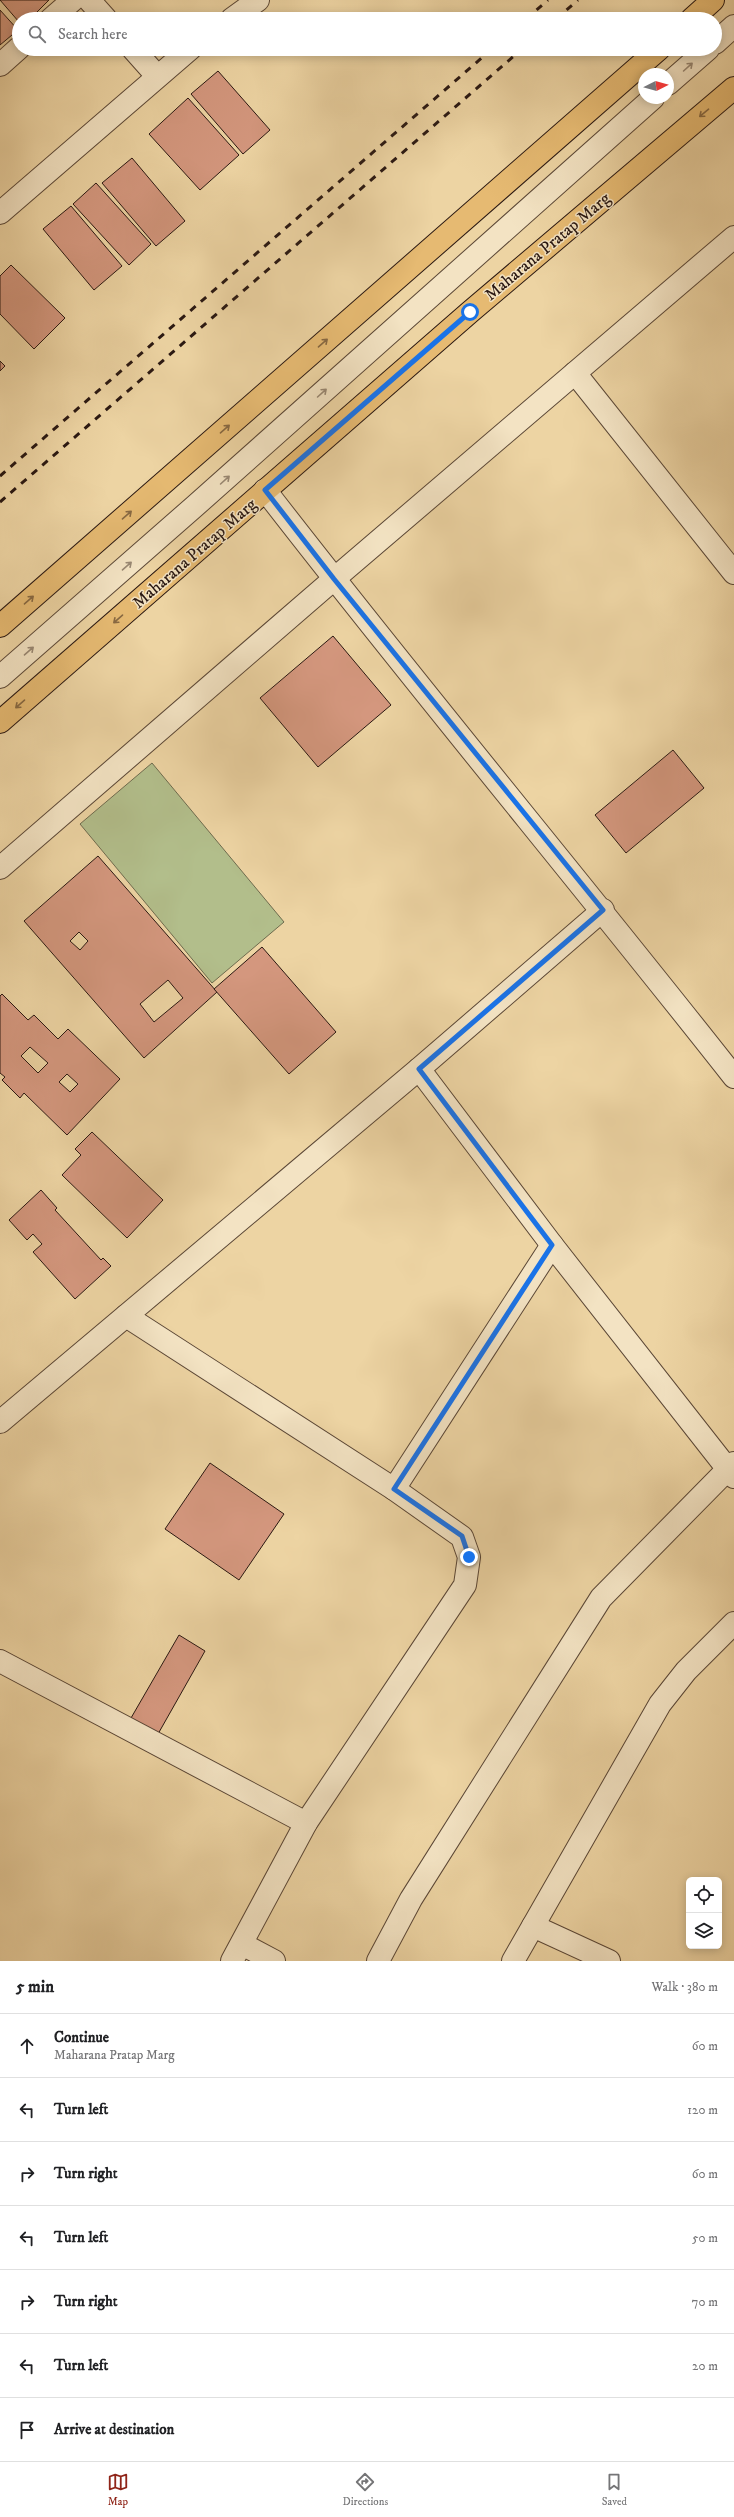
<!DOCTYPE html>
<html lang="en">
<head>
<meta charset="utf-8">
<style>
  :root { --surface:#fff; --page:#f2f2f2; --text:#202124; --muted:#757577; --line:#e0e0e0; --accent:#8f2418 }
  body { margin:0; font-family:"IM FELL DW Pica",serif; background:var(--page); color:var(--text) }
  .controls { position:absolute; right:12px; bottom:12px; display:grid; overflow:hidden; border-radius:6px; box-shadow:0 2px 10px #0003 }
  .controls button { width:36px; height:36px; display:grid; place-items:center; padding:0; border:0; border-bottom:1px solid var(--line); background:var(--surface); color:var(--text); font:20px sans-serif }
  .compass { position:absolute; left:638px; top:68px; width:36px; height:36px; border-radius:50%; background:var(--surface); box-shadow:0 2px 10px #0003; rotate:84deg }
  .stop { position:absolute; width:12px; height:12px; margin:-9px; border:3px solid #1a73e8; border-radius:50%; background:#fff }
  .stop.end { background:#1a73e8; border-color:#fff; box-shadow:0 1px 4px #0008 }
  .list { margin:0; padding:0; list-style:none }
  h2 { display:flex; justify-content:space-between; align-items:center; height:52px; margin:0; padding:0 16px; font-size:17px }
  h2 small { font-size:13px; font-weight:400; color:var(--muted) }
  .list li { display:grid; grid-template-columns:26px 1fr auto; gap:12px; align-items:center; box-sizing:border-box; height:64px; padding:0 16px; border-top:1px solid var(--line) }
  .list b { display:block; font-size:15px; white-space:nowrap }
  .list p { margin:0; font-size:13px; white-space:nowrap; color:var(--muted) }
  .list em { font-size:13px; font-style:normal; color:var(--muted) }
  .icon { flex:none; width:22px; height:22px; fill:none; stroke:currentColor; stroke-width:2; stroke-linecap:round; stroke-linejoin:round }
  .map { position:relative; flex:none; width:734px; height:1961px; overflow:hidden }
  .search { position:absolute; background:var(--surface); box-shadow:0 2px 10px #0003; left:12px; right:12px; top:12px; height:44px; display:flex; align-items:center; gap:10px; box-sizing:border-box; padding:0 14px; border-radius:22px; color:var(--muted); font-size:15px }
  .sheet { height:500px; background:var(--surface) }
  nav { display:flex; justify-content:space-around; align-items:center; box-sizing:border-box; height:56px; border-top:1px solid var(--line); background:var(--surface); font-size:11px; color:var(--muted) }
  nav a { display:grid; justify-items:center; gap:2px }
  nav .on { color:var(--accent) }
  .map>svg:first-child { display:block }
  .green { fill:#b2be8b; stroke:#6e6b4e }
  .building { fill:#d4977e; stroke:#2a1812; fill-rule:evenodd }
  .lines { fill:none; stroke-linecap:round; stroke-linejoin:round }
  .minor-casing { stroke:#5b4736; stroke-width:24 }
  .major-casing { stroke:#2a1812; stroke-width:24 }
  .minor { stroke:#f3e3c3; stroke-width:22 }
  .major { stroke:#e6ba72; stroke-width:22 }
  .rail { stroke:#2a1812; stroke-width:3; stroke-dasharray:7 7; stroke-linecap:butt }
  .oneway { stroke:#998873 }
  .oneway2 { stroke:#886942 }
  .route { stroke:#1a73e8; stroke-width:5 }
  .labels { text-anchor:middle; stroke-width:3; stroke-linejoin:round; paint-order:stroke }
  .street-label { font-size:17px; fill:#2a1812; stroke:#f3e3c3 }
</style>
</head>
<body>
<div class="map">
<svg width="734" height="1961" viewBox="0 0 734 1961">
  <rect width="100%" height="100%" fill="#edd4a3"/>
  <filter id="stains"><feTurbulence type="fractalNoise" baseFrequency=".005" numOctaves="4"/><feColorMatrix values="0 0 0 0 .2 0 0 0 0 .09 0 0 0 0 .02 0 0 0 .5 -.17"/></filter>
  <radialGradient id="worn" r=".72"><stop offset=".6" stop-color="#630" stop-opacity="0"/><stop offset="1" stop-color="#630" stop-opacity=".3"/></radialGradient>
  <polygon class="green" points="152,763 284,922 212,983 80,824"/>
  <g class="building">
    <polygon points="0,0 49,0 30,19 19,19 19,22"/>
    <polygon points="0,10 18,30 0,45"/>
    <polygon points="218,71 270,130 243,154 191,94"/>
    <polygon points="188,98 239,155 200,190 149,134"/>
    <polygon points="132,158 185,221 156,246 102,183"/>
    <polygon points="96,183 151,244 129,265 73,204"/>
    <polygon points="71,206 122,266 94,290 43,229"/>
    <polygon points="11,265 65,318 34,349 0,314 0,276"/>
    <polygon points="0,361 5,366 0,371"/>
    <polygon points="333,636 391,705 318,767 260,698"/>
    <polygon points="673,750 704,788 626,853 595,815"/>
    <path d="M98 856 217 992 144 1058 24 921ZM79 932 88 941 80 950 70 941ZM168 980 183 998 154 1022 140 1004Z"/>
    <polygon points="262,947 336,1032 289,1074 214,989"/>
    <path d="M2 994 28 1020 34 1015 58 1039 68 1029 120 1079 67 1135 24 1093 20 1098 2 1080 5 1077 0 1073V996ZM30 1047 48 1063 38 1073 21 1056ZM67 1074 78 1084 70 1092 59 1082Z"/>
    <polygon points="92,1132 163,1200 127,1238 62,1175 81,1155 75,1149"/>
    <polygon points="41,1190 57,1208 55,1210 101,1260 103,1258 111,1266 75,1299 33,1252 42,1244 33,1234 27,1240 9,1220"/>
    <polygon points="210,1463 284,1514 239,1580 165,1529"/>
    <polygon points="179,1635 205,1651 158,1734 131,1718"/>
  </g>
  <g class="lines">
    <g class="minor-casing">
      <g id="minor">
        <polyline points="89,0 106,19"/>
        <polyline points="51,19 73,0"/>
        <polyline points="232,19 258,0"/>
        <polyline points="715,43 734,26"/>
        <polyline points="133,49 157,76"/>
        <polyline points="0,65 19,48"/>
        <polyline points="668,84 708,49"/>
        <polyline points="0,213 190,49"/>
        <polyline points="575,373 734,573"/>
        <path d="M265 490C418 688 579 880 734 1077"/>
        <polyline points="0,677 195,506 653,98"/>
        <polyline points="0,868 334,579 734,237"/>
        <polyline points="419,1069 552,1245 734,1477"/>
        <polyline points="126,1316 394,1489 462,1537 469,1557 465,1585 306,1823 232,1961"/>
        <polyline points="0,1422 419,1069 603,910"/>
        <polyline points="394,1489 552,1245"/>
        <polyline points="0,1661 306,1823"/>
        <polyline points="533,1926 609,1961"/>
        <polyline points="242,1944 274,1961"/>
        <polyline points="378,1961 411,1899 601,1598 734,1463"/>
        <polyline points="513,1961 660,1704 686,1671 734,1623"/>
      </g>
    </g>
    <g class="major-casing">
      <g id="major">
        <polyline points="692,19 713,0"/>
        <polyline points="0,626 659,49"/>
        <polyline points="0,722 470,312 734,88"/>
      </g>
    </g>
    <use href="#minor" class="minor"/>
    <use href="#major" class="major"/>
    <g class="rail">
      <polyline points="526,19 548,0"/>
      <polyline points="556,19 578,0"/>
      <polyline points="0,476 492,49"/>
      <polyline points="0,502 522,49"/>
    </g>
  </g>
  <defs><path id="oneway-shaft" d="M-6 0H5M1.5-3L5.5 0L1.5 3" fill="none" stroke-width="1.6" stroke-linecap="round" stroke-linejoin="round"/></defs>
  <g class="oneway">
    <use href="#oneway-shaft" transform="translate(688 67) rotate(-42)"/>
    <use href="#oneway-shaft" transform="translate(322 393) rotate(-42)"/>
    <use href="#oneway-shaft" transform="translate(225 480) rotate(-42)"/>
    <use href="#oneway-shaft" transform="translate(127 566) rotate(-41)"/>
    <use href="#oneway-shaft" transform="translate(29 651) rotate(-41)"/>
  </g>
  <g class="oneway2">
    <use href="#oneway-shaft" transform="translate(704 113) rotate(140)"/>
    <use href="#oneway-shaft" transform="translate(323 343) rotate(-41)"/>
    <use href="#oneway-shaft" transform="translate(225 429) rotate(-41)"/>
    <use href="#oneway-shaft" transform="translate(127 515) rotate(-41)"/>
    <use href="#oneway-shaft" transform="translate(29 600) rotate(-41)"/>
    <use href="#oneway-shaft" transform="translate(118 619) rotate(139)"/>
    <use href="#oneway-shaft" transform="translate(20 704) rotate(139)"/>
  </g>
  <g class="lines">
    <polyline class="route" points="469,1557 462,1536 394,1489 552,1245 419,1069 603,910 334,579 265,490 470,312"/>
  </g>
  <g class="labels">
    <g class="street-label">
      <text transform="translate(547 246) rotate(-40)" y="6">Maharana Pratap Marg</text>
      <text transform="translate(194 553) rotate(-41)" y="6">Maharana Pratap Marg</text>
    </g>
  </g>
  <rect width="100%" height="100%" filter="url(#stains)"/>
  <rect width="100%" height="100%" fill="url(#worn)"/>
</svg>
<div class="controls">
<button><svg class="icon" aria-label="locate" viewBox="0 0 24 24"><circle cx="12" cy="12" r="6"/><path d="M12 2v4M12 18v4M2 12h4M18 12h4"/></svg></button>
<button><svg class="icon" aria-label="layers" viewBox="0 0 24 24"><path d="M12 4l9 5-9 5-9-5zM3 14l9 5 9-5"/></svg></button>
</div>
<svg class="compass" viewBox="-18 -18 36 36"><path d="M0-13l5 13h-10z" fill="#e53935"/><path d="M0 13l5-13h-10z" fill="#757577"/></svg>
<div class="stop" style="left:470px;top:312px"></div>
<div class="stop end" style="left:469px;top:1557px"></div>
<div class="search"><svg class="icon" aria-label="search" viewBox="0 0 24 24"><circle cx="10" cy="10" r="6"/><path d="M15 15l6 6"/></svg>Search here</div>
</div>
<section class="sheet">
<h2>5 min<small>Walk · 380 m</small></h2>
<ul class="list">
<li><svg class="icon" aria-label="ahead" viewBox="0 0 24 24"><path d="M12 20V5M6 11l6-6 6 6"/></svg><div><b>Continue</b><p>Maharana Pratap Marg</p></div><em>60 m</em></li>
<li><svg class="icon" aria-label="left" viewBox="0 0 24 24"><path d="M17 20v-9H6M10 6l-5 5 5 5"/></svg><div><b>Turn left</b></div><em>120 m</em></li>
<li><svg class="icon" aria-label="right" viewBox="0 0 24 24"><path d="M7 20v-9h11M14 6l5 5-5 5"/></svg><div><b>Turn right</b></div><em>60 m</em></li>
<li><svg class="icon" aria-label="left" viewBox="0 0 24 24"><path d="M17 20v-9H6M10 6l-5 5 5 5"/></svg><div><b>Turn left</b></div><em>50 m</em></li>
<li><svg class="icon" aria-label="right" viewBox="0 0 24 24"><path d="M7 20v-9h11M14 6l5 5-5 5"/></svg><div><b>Turn right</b></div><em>70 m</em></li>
<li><svg class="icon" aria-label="left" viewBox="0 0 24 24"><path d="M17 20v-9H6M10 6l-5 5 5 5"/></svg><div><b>Turn left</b></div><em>20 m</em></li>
<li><svg class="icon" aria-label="arrive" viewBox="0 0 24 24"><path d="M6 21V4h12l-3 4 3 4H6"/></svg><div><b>Arrive at destination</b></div></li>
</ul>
</section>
<nav>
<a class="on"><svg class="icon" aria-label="map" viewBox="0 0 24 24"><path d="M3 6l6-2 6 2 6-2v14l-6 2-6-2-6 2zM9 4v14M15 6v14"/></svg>Map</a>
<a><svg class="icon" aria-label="directions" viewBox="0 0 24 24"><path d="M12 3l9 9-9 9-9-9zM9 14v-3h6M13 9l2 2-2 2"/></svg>Directions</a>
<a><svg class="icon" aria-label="saved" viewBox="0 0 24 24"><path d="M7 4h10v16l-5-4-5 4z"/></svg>Saved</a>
</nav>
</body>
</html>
